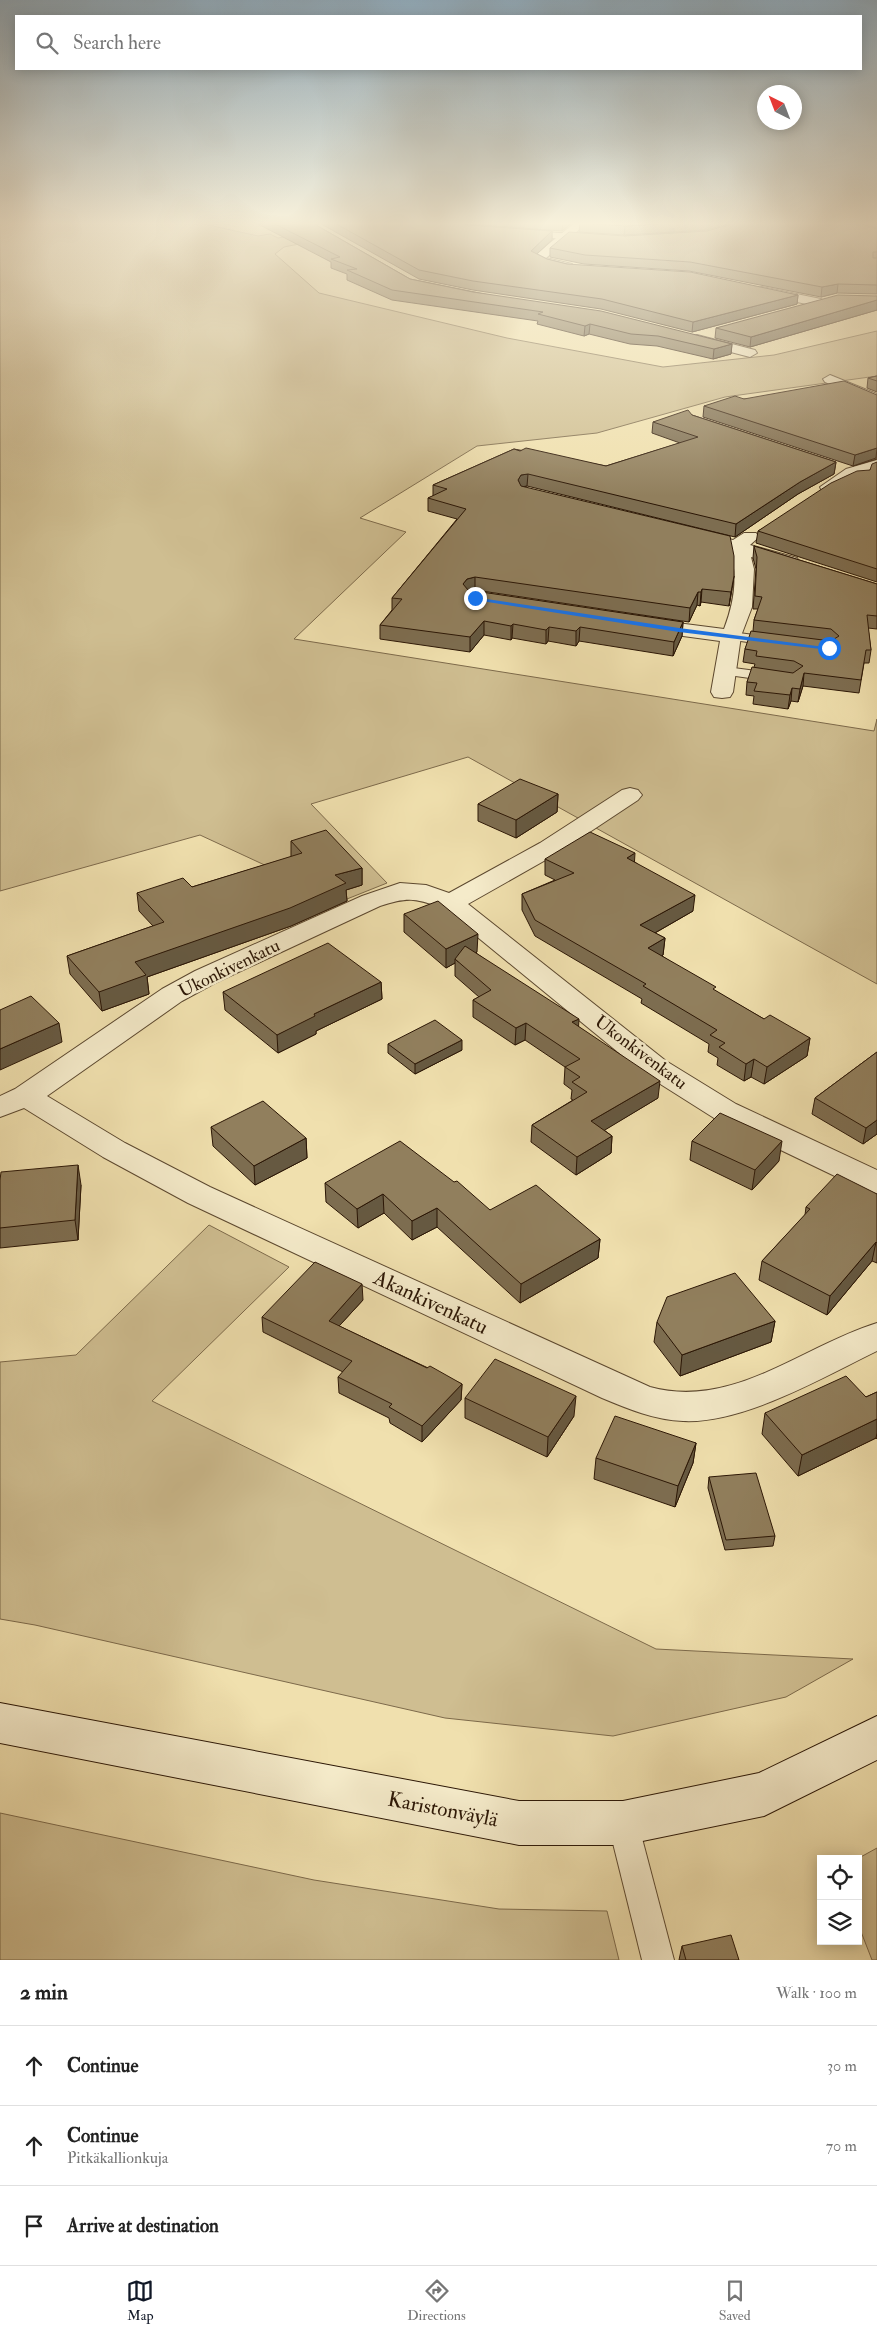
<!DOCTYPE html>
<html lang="en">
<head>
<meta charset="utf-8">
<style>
  :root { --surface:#fff; --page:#f6f6f6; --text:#222; --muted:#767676; --line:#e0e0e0; --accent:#111827 }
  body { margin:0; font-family:"IM FELL Double Pica",serif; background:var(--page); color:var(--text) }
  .controls { position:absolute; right:15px; bottom:15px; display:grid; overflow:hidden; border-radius:0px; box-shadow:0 2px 12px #0003 }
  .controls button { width:45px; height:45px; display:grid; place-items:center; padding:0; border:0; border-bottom:1px solid var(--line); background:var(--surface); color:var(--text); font:25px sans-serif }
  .compass { position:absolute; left:757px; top:85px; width:45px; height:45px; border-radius:50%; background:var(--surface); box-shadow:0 2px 12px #0003; rotate:318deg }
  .stop { position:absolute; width:15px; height:15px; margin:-11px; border:4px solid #1a73e8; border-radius:50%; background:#fff }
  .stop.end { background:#1a73e8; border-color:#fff; box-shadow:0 1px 5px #0008 }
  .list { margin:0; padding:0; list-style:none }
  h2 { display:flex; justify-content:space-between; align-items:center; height:65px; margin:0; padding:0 20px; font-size:21px }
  h2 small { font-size:16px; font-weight:400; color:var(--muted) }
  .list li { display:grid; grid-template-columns:32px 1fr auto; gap:15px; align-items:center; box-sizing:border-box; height:80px; padding:0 20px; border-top:1px solid var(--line) }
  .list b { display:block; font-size:19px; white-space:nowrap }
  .list p { margin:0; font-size:16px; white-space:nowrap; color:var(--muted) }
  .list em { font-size:16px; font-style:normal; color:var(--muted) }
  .icon { flex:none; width:28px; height:28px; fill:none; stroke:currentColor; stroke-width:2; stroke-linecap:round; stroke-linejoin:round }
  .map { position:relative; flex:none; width:877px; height:1960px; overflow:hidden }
  .search { position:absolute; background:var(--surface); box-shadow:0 2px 12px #0003; left:15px; right:15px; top:15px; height:55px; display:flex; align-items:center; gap:12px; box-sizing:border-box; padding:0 18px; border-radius:0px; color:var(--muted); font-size:19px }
  .sheet { height:305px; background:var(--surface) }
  nav { display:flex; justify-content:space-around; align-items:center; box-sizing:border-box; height:70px; border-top:1px solid var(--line); background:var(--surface); font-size:14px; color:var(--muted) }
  nav a { display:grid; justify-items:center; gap:2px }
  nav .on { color:var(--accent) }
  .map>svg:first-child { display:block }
  .green { fill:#cfbe91; stroke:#7d6a4b }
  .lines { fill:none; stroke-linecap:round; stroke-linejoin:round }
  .lane-casing { stroke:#5c482f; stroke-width:2 }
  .street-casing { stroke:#5c482f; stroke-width:2 }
  .secondary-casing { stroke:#2b1605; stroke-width:2 }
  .lane { fill:#f5ebca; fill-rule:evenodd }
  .street { fill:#f5ebca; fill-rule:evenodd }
  .secondary { fill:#f5ebca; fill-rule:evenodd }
  .wall { fill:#7d6d50; stroke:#2b1605 }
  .shaded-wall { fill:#665941; stroke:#2b1605 }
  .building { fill:#917f5d; stroke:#2b1605 }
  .route { fill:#1a73e8 }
  .labels { text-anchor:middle; stroke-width:5; stroke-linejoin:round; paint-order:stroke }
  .street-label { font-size:18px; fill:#2b1605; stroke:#f5ebca }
  .near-street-label { font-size:21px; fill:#2b1605; stroke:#f5ebca }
</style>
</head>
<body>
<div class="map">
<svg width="877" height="1960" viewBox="0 0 877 1960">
  <rect width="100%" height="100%" fill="#f0e0ae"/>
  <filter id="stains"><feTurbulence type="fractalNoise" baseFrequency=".004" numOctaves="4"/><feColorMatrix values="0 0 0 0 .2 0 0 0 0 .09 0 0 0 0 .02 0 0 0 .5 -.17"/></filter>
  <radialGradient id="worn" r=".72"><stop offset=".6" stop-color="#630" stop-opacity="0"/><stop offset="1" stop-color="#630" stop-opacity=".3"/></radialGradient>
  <g class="green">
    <polygon points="0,221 190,221 258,236 270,234 278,238 311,232 324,239 284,247 275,254 319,293 507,338 663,367 774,355 877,331 877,376 725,397 597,433 477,446 360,518 406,532 294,639 874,731 877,719 877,984 468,757 311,804 387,883 342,901 200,835 0,891"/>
    <polygon points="209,1225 289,1267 152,1401 656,1649 853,1659 786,1697 613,1736 445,1718 35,1625 0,1619 0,1362 76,1355"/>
    <polygon points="0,1813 314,1880 499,1909 607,1911 619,1960 0,1960"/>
    <polygon points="877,1848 877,1960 872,1960 858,1924 857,1859"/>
  </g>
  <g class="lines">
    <g class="lane-casing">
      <g id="lane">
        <polygon points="731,632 770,637 776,641 770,645 726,639 725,636"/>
        <polygon points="726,667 772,673 779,677 772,681 721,674 719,671 721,668"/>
        <polygon points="623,1809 633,1813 638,1823 674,1960 642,1960 608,1823 613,1813"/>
      </g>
    </g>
    <g class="street-casing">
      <g id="street">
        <path d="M577 221H589L546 258 572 264 574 267 572 270C561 272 540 267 532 259L534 256Z"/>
        <polygon points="762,287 821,299 827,303 821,307 758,294 756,291 758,288"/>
        <polygon points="697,335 755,350 757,353 750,357 692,342 690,339 692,336"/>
        <polygon points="830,375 877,394 877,404 825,382 823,379"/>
        <polygon points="877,460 877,470 858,477 834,491 822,491 820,487 846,469"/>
        <path d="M694 530 733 540 744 533H756L759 537 750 545 797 558 799 562 797 566 790 568 751 557 754 569 752 607 741 636 733 692 730 697 722 698 714 697 711 692 720 641 646 631 639 629 636 625 639 621 646 619 724 629C734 603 738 578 731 551L688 539 685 535 688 531Z"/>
        <path d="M630 788 638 790 642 795 638 800 558 853 468 904 666 1061 736 1104 877 1170V1194L866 1191 714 1118 646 1075 442 908C415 898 408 897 380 906L215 983 182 1001 47 1096 125 1143 210 1187 650 1387C733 1410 802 1346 877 1323V1351C823 1377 744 1424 683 1421 655 1420 628 1409 602 1398L188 1203 103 1157 24 1108 0 1117V1096L15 1089 162 989 195 971 362 896 400 883 426 885 449 893 540 843 622 790Z"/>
      </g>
    </g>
    <g class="secondary-casing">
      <g id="secondary">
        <polygon points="516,230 602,236 608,239 602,242 512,235 510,233 512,231"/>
        <polygon points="0,1703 519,1801 623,1801 759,1773 877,1716 877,1760 764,1816 623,1845 519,1845 0,1743"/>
      </g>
    </g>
    <use href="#lane" class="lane"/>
    <use href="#street" class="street"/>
    <use href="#secondary" class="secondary"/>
  </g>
  <g class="wall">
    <polygon points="249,221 309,221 410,279 732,344 731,354 713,359 657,346 630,344 589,334 584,336 537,324 538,321 392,300 347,280 347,274 331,268 331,262 260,225"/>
    <polygon points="316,221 455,221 467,225 552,231 552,240 537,254 547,259 567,264 798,295 797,304 692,332 601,309 473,290 419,279"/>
    <polygon points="457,221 574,221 562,231 467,224"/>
    <polygon points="744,221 877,221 877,228 853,222 877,229 877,294 837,293 821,297 689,271 584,264 550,257 550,248 625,236 707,231"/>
    <polygon points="580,223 706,230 624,235 579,232"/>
    <polygon points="877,296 877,310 750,347 715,338 716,328"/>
    <polygon points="877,376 877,392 867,388 868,378"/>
    <polygon points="877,395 877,459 853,466 703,417 704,406 744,399"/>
    <polygon points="692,415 836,462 834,474 798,494 735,537 527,486 523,487 732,589 729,606 701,602 700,606 697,605 689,622 475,590 473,591 683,622 682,636 673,656 579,641 576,646 548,641 546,644 512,638 511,640 484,635 470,652 380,639 380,625 392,610 392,598 457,519 428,511 428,498 433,496 433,485 514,449 606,466 680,443 652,433 653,422"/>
    <polygon points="877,462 877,582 756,543 758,531 870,470"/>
    <polygon points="754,546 877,584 877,629 868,628 871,650 869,663 864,663 859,693 803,686 798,702 791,701 788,709 753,704 754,696 746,695 747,682 754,667 755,664 743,662 745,649 753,631 754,620 758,609 753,609 756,569 753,558"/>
    <polygon points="558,794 557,812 516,838 478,821 478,804"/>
    <polygon points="291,841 362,868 362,885 346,890 347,901 291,926 147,977 149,994 102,1011 70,974 67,956 153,926 139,911 137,893 192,887 291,857"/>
    <polygon points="545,859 635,862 693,911 655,933 665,938 663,955 662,956 715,991 764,1019 810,1038 807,1056 764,1084 751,1077 744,1081 717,1065 718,1058 708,1052 709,1044 641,1003 642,999 535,936 522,910 522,894 555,880 545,875"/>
    <polygon points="404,914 477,952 476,953 579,1027 658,1098 604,1130 612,1136 611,1153 576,1175 531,1142 532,1125 573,1100 571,1099 572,1090 564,1084 565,1067 525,1040 515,1045 473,1017 473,1000 479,997 455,976 455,963 446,968 404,932"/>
    <polygon points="381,982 382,999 316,1031 316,1034 278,1053 225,1010 223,992"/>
    <polygon points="388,1044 462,1050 415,1074 388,1053"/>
    <polygon points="877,1052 877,1134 863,1144 812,1114 815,1098"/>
    <polygon points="211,1127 306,1138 307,1158 255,1185 213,1146"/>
    <polygon points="692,1141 779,1161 752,1190 690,1160"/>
    <polygon points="0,1180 81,1185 78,1240 0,1248"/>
    <polygon points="325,1183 490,1210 600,1239 598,1258 520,1303 437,1227 412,1240 384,1213 358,1228 326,1202"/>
    <polygon points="877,1194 877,1263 872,1261 827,1315 759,1280 762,1261 805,1215 806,1207"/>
    <polygon points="363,1300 339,1326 462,1384 461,1400 422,1442 390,1423 389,1418 339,1393 338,1377 343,1372 263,1332 262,1317"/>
    <polygon points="775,1321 771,1342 680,1376 654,1342 657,1322"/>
    <polygon points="877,1392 877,1439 876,1438 798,1476 762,1434 765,1413 866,1397"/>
    <polygon points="465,1398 574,1416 547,1457 465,1418"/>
    <polygon points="696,1443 693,1463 675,1507 594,1479 596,1458"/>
    <polygon points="709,1477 775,1536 773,1546 725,1550 708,1488"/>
    <polygon points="682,1946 739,1960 679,1960"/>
  </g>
  <g class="shaded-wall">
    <polygon points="564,221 574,221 562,231 563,222"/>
    <polygon points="706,221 740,221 706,230 624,235 625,226"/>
    <polygon points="552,231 552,240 530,260 531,251"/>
    <polygon points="838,284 837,293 821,297 822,287"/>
    <polygon points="798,295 797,304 692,332 693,322"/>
    <polygon points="877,300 877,310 750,347 751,337"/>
    <polygon points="590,324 589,334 584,336 585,326"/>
    <polygon points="732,344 731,354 713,359 714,349"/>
    <polygon points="877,448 876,458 853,466 855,455"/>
    <polygon points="836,462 834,474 798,494 735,537 736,524 800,482"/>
    <polygon points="528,474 527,486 521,487 518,480 521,475"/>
    <polygon points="734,576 732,589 729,606 731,592"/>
    <polygon points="475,577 475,590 466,593 463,584 467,579"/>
    <polygon points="702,589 701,602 700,606 701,592"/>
    <polygon points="698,592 697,605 689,622 690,608"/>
    <polygon points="484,621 484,635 470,652 470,637"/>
    <polygon points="683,622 682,636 673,656 674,642"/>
    <polygon points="513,624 512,638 511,640 511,626"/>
    <polygon points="549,627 548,641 546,644 546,630"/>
    <polygon points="580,627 579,641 576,646 576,631"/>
    <polygon points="804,673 803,686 798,702 800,689"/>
    <polygon points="792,688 791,701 788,709 790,695"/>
    <polygon points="558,794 557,812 516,838 516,820"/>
    <polygon points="635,853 634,869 627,858"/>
    <polygon points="362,868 362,885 346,890 347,901 291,926 147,977 149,994 102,1011 99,992 135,962 335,875"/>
    <polygon points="695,895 693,911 639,942 640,925"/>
    <polygon points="478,934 477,952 458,962 455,959 455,963 446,968 446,949"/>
    <polygon points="665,938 663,955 647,965 648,948"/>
    <polygon points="381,982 382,999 316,1031 316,1034 278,1053 277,1035 314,1014"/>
    <polygon points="579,1019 578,1036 572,1022"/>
    <polygon points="59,1023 62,1042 0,1070 0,1049"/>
    <polygon points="526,1023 525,1040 515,1045 516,1028"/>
    <polygon points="810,1038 807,1056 764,1084 767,1067"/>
    <polygon points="462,1040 462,1050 415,1074 415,1064"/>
    <polygon points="754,1059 751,1077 744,1081 746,1064"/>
    <polygon points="660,1081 658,1098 590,1139 591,1121"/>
    <polygon points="877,1120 877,1134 863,1144 866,1128"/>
    <polygon points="612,1136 611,1153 576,1175 577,1157"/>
    <polygon points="306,1138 307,1158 255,1185 254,1166"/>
    <polygon points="782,1141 779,1161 752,1190 755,1170"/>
    <polygon points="78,1165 81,1185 78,1240 75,1220"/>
    <polygon points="383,1194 384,1213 358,1228 357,1209"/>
    <polygon points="437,1208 437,1227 412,1240 412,1221"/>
    <polygon points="600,1239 598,1258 520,1303 521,1284"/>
    <polygon points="876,1242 872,1261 827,1315 830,1296"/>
    <polygon points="362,1284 363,1300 330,1336 329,1321"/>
    <polygon points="775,1321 771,1342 680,1376 682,1355"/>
    <polygon points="462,1384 461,1400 422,1442 422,1426"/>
    <polygon points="576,1396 574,1416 547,1457 548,1437"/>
    <polygon points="877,1419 877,1433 876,1438 798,1476 802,1455"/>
    <polygon points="696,1443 693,1463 675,1507 678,1486"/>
  </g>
  <g class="building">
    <polygon points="269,221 309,221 410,279 473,292 601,311 732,344 714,349 658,336 631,334 590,324 585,326 538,314 543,312 392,290 347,270 357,269 331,259 340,257"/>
    <polygon points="331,221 455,221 467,225 552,231 531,251 547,259 567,264 690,272 798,295 693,322 602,299 473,281 419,270"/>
    <polygon points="582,221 706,221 625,226 580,223"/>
    <polygon points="744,221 852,221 877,229 877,252 873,252 873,258 877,258 877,285 838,284 822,287 690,262 585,255 550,248 569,232 625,236 707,231"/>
    <polygon points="838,295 877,296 877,300 751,337 716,328"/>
    <polygon points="877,376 877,381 868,378"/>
    <polygon points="844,381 877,395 877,448 855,455 704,406 735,396 744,399"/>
    <polygon points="688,410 692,415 836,462 800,482 736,524 528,474 521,475 518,480 521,486 730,536 734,556 734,576 731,592 702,589 701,592 698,592 690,608 475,577 467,579 463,584 468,590 683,622 674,642 580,627 576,631 549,627 546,630 513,624 511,626 484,621 470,637 380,625 402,599 392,598 466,509 428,498 447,489 433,485 514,449 520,451 526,448 606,466 698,437 653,422"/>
    <polygon points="877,462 877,569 758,531 831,483 857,471 870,470 872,464"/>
    <polygon points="754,546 877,584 877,616 867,615 871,650 866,650 861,680 804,673 800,689 792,688 790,695 754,691 757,683 747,682 752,667 793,673 803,666 794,661 756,656 757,651 745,649 751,631 831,641 839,636 831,629 754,620 762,597 755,596 757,557"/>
    <polygon points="520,779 558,794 516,820 478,804"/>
    <polygon points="326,830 362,868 335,875 346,883 290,908 135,962 146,975 99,992 67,956 164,922 137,893 183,878 192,887 302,853 291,841"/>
    <polygon points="590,832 635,853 627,858 695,895 640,925 665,938 648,948 716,987 713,989 764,1019 770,1015 810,1038 767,1067 754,1059 746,1064 719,1047 725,1043 710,1035 717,1030 643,986 646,984 535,920 522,894 574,873 545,859"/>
    <polygon points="438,901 478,934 446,949 404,914"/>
    <polygon points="328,943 381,982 314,1014 315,1016 277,1035 223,992"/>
    <polygon points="465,946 579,1019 572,1022 660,1081 591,1121 612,1136 577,1157 532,1125 587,1092 572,1082 580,1077 565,1067 580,1059 526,1023 516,1028 473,1000 491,990 455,959"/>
    <polygon points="31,996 59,1023 0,1049 0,1010"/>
    <polygon points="435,1020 462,1040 415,1064 388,1044"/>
    <polygon points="877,1052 877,1120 866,1128 815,1098"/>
    <polygon points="263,1101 306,1138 254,1166 211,1127"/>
    <polygon points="720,1113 782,1141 755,1170 692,1141"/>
    <polygon points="400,1141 454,1182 457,1181 490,1210 536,1185 600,1239 521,1284 437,1208 412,1221 383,1194 357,1209 325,1183"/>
    <polygon points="78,1165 75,1220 0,1228 0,1180 1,1172"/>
    <polygon points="837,1174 877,1194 877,1243 876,1242 830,1296 762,1261 810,1209 806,1207"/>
    <polygon points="315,1262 362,1284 329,1321 427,1368 430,1366 462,1384 422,1426 389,1407 392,1404 338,1377 352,1361 262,1317"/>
    <polygon points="735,1273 775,1321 682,1355 657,1322 667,1297"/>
    <polygon points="495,1359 576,1396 548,1437 465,1398"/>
    <polygon points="846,1376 866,1397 877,1392 877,1419 802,1455 765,1413"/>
    <polygon points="615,1416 696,1443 678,1486 596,1458"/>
    <polygon points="756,1473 775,1536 726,1540 709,1477"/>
    <polygon points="731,1935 739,1960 686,1960 682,1946"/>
  </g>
  <linearGradient id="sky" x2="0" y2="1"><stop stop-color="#90aaba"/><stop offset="0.45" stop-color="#f8f1db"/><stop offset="1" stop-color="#f8f1db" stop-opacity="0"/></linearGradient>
  <rect width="877" height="496" fill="url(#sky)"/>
  <polygon class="route" points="473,597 679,628 832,648 829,650 679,632 475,600"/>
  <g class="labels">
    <g class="street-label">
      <text transform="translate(229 968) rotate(-26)" y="6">Ukonkivenkatu</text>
      <text transform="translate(641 1052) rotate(37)" y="6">Ukonkivenkatu</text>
    </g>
    <g class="near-street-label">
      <text transform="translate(431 1302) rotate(25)" y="7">Akankivenkatu</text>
      <text transform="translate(443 1809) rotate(11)" y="7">Karistonväylä</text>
    </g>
  </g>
  <rect width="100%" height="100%" filter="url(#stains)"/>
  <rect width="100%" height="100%" fill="url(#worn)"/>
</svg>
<div class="controls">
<button><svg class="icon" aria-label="locate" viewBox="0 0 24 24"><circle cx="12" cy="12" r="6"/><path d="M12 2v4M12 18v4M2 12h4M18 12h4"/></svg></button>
<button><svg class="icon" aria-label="layers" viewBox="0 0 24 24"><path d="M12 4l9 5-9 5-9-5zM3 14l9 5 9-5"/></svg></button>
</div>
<svg class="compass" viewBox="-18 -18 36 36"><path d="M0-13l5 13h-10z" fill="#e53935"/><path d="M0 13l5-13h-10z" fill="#767676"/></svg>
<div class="stop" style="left:829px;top:648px"></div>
<div class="stop end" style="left:475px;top:598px"></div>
<div class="search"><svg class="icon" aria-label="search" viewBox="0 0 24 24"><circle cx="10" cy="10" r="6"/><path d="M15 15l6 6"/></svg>Search here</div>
</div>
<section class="sheet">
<h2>2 min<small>Walk · 100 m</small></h2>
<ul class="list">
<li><svg class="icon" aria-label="ahead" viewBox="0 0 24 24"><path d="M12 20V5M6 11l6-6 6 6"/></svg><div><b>Continue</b></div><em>30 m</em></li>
<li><svg class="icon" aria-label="ahead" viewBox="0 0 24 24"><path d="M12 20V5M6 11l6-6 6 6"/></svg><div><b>Continue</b><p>Pitkäkallionkuja</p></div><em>70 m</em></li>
<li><svg class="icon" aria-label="arrive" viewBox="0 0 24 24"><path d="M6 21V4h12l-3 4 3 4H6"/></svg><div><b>Arrive at destination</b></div></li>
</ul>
</section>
<nav>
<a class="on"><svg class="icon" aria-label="map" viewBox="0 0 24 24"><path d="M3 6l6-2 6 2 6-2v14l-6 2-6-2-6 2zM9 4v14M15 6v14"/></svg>Map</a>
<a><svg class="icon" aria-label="directions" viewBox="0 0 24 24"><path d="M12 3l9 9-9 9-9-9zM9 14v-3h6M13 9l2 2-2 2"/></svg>Directions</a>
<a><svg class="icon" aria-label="saved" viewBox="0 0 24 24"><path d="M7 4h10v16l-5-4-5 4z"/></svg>Saved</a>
</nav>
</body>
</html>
